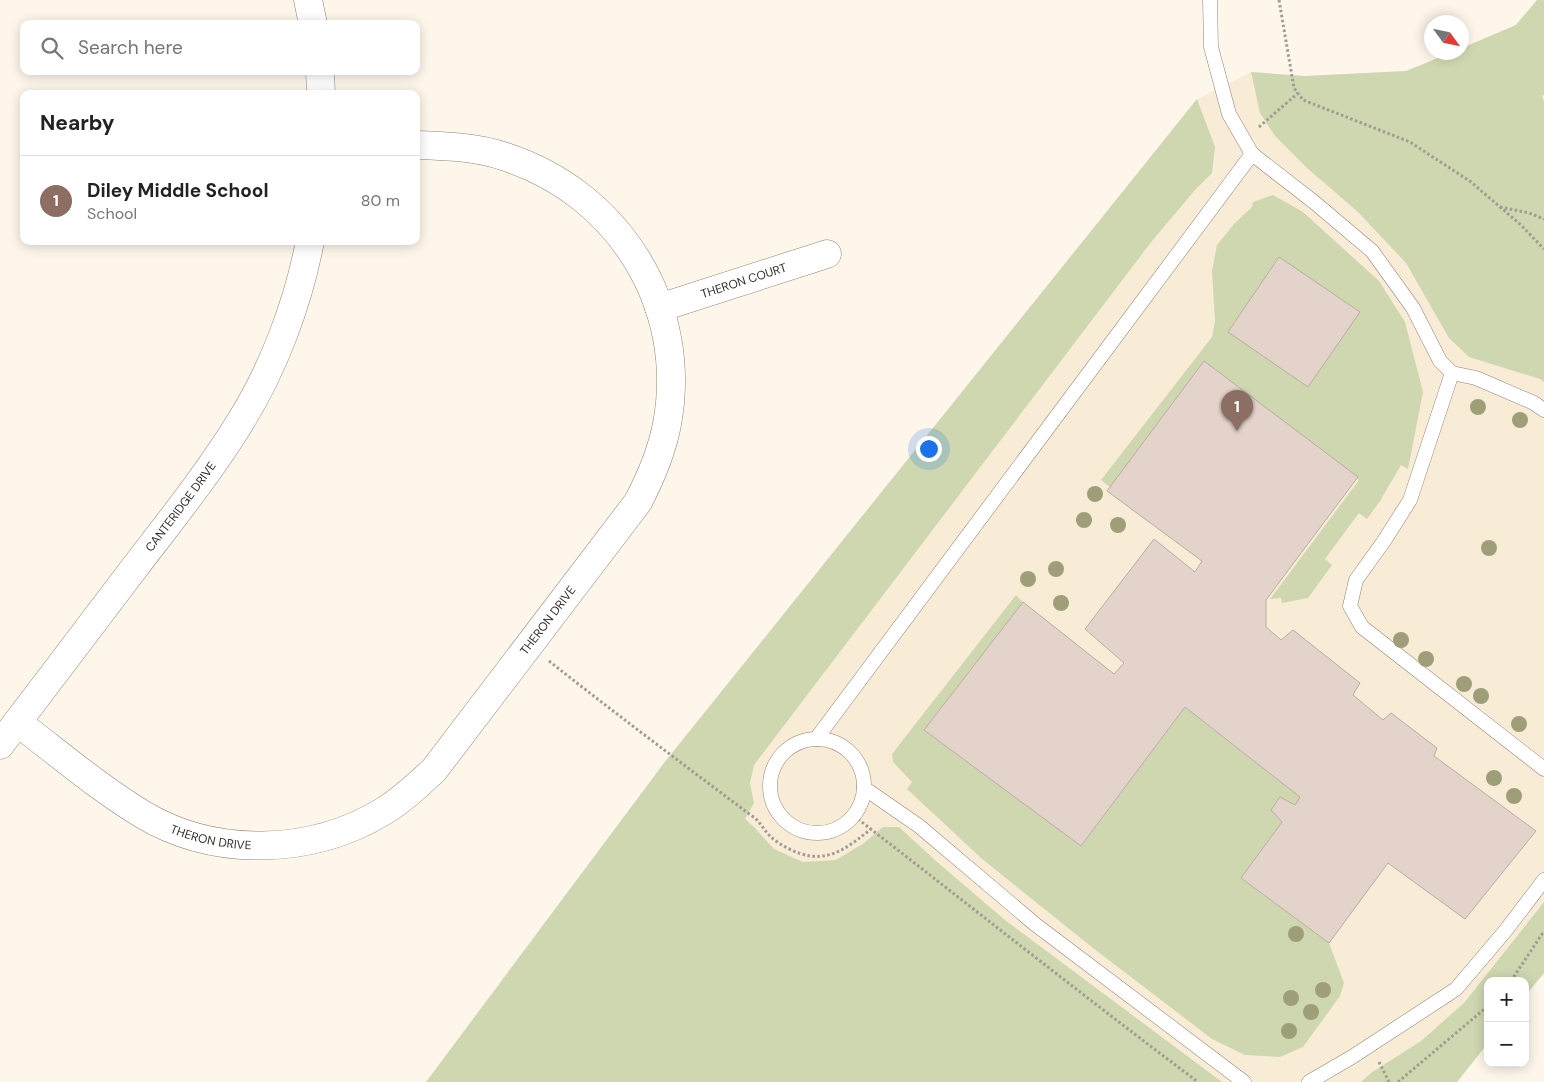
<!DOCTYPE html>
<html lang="en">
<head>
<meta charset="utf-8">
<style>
  :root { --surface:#fff; --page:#f2f2f2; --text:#222; --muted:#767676; --line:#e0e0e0; --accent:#975228 }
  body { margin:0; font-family:"DM Sans",sans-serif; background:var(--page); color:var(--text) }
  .controls { position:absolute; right:15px; bottom:15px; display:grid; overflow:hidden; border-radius:10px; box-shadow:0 2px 12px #0003 }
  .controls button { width:45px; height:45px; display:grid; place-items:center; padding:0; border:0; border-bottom:1px solid var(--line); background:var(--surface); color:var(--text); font:25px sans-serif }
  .compass { position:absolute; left:1424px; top:15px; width:45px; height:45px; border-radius:50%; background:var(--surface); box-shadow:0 2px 12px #0003; rotate:123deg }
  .you { position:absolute; left:928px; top:448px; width:18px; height:18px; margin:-12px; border:4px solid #fff; border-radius:50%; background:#1a73e8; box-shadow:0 0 0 8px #1a73e833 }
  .badge { display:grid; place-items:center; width:32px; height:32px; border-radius:50%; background:var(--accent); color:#fff; font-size:16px; font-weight:700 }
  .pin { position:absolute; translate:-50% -41px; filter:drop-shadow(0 1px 2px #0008) }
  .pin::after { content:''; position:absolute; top:26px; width:18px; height:15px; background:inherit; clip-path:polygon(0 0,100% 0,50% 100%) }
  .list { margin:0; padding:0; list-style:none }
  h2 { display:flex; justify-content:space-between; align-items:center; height:65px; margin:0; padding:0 20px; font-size:21px }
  h2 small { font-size:16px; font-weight:400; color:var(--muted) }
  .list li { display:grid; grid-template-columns:32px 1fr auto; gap:15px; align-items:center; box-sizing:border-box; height:90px; padding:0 20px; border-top:1px solid var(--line) }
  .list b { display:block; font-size:19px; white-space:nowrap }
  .list p { margin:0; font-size:16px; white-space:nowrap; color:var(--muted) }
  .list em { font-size:16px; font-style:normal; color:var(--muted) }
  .icon { flex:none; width:28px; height:28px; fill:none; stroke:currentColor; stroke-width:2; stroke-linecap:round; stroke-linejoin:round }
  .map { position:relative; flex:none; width:1544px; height:1082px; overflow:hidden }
  .search { position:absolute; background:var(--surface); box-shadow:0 2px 12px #0003; left:20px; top:20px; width:400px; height:55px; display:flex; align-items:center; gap:12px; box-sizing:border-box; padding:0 18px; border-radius:10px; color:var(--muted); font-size:19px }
  .panel { position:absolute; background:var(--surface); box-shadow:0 2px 12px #0003; left:20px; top:90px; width:400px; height:155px; border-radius:10px }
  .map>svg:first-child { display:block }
  .education { fill:#f8ecd7 }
  .green { fill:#ced7b0 }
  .building { fill:#e3d3cb; stroke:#bbaca4 }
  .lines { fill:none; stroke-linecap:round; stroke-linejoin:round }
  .lane-casing { stroke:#8f8479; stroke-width:15 }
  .street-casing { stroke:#8f8479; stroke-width:29 }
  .path { stroke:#a19b92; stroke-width:3; stroke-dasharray:2.5 2.5; stroke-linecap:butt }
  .lane { stroke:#fff; stroke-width:14 }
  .street { stroke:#fff; stroke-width:28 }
  .tree { fill:#9e9f79 }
  .labels { text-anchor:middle; stroke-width:4; stroke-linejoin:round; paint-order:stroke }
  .street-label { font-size:12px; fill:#322e29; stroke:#fff }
</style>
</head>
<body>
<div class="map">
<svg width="1544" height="1082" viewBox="0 0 1544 1082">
  <rect width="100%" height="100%" fill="#fff6eb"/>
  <polygon class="education" points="1537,0 1544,0 1544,973 1525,996 1525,981 1488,981 1488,1043 1457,1082 426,1082 664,763 1197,99 1251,72 1305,76 1407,71 1450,53 1462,52 1462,48 1516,25"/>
  <g class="green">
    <polygon points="1537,0 1544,0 1544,95 1542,96 1544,102 1544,382 1540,379 1469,357 1449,338 1406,263 1358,212 1307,168 1275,136 1260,113 1251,72 1305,76 1406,71 1450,53 1462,52 1462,48 1516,25"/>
    <polygon points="1197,99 1215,147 1212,173 1195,190 1152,241 754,765 750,783 754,803 745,819 755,828 774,849 803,862 836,860 864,843 883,827 899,827 936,861 1005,920 1222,1082 426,1082 664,763"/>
    <polygon points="1273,195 1303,212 1379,281 1405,322 1423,392 1408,469 1401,465 1380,501 1367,519 1359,513 1325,559 1332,565 1308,598 1282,603 1281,598 1270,599 1359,480 1204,361 1110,487 1101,480 1212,337 1215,321 1212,271 1217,245 1234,224 1252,207 1253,202"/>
    <polygon points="1016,595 1023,602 924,730 1081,846 1185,707 1300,797 1295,805 1280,797 1271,810 1282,822 1241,878 1329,943 1344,983 1340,996 1303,1047 1280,1057 1245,1055 1212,1039 1093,948 981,858 907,789 912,782 893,762 892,754"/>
    <polygon points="1544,902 1544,973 1525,996 1525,981 1488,981 1488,1043 1457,1082 1361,1082 1371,1073 1421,1041 1464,1003"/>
  </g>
  <g class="building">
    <polygon points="1279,257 1360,312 1308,387 1228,332"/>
    <polygon points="1204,361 1358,477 1266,600 1266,627 1281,640 1293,630 1360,683 1353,695 1383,720 1391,713 1437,748 1434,756 1536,831 1465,919 1388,863 1329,943 1241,878 1282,822 1271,810 1280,797 1295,805 1300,797 1185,707 1081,846 924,730 1023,602 1114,674 1124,663 1085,629 1154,539 1195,572 1202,561 1107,491"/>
  </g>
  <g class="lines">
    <g class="lane-casing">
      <g id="lane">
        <polyline points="1210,0 1211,47 1229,114 1252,154 1314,202 1372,251 1413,308 1440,361 1452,373 1476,378 1534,403 1544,410"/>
        <polyline points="1452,373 1410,500 1384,541 1356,580 1350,606 1362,627 1544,769"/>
        <polyline points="816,739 1252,154"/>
        <circle cx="817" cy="786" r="47"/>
        <polyline points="864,788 919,826 1036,925 1244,1082"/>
        <polyline points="1309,1082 1352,1057 1456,989 1506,930 1544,880"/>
      </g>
    </g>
    <g class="street-casing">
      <g id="street">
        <polyline points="308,0 313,24"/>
        <polyline points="320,71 321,94"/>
        <path id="s1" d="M659 308 827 254"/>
        <path id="s2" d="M17 722C58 753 99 788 142 814 215 858 312 855 384 811 402 800 418 785 434 770L638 502C651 477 662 451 667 424 689 306 619 194 506 157 478 147 446 146 416 145"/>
        <path id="s3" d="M0 745C45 686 90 626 135 567 171 520 208 474 239 424 273 370 298 304 310 241"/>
      </g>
    </g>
    <g class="path">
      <polyline points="1279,0 1294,88 1303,100 1410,142 1471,182 1521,225 1544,249"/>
      <polyline points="1259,127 1298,93"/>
      <polyline points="1500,207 1529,213 1544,219"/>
      <path d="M549 661C616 714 684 765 752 816 760 821 763 829 770 836 779 845 797 854 810 856 835 859 852 844 871 829"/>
      <path d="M854 816C969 905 1082 995 1198 1082"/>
      <polyline points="1511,981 1544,931"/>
      <polyline points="1379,1062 1389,1082"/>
      <polyline points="1398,1082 1488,1006"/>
    </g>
    <use href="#lane" class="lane"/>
    <use href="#street" class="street"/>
  </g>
  <g class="tree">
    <circle cx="1478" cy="407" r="8"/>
    <circle cx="1520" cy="420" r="8"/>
    <circle cx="1095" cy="494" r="8"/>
    <circle cx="1084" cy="520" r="8"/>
    <circle cx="1118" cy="525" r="8"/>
    <circle cx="1489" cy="548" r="8"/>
    <circle cx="1056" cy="569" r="8"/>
    <circle cx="1028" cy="579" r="8"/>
    <circle cx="1061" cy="603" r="8"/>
    <circle cx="1401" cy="640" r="8"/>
    <circle cx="1426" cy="659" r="8"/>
    <circle cx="1464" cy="684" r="8"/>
    <circle cx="1481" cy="696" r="8"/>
    <circle cx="1519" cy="724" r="8"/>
    <circle cx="1494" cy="778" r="8"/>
    <circle cx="1514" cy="796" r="8"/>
    <circle cx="1296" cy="934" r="8"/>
    <circle cx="1323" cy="990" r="8"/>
    <circle cx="1291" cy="998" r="8"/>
    <circle cx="1311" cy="1012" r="8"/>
    <circle cx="1289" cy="1031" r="8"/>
  </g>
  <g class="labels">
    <g class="street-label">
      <text dy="4" stroke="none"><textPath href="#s1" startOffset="89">THERON COURT</textPath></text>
      <text dy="4" stroke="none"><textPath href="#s3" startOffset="299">CANTERIDGE DRIVE</textPath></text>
      <text dy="4" stroke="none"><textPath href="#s2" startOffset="662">THERON DRIVE</textPath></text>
      <text dy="4" stroke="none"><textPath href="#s2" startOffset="229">THERON DRIVE</textPath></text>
    </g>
  </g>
</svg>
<div class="controls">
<button>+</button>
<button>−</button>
</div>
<svg class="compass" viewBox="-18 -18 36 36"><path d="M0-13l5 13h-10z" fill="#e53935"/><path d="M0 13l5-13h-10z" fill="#767676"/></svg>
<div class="you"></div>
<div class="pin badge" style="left:1237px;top:431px;background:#8d6e63">1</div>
<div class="search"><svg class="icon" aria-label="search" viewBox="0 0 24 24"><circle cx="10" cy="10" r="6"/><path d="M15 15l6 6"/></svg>Search here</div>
<section class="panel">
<h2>Nearby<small></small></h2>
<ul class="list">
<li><span class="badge" style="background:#8d6e63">1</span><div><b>Diley Middle School</b><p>School</p></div><em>80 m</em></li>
</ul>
</section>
</div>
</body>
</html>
